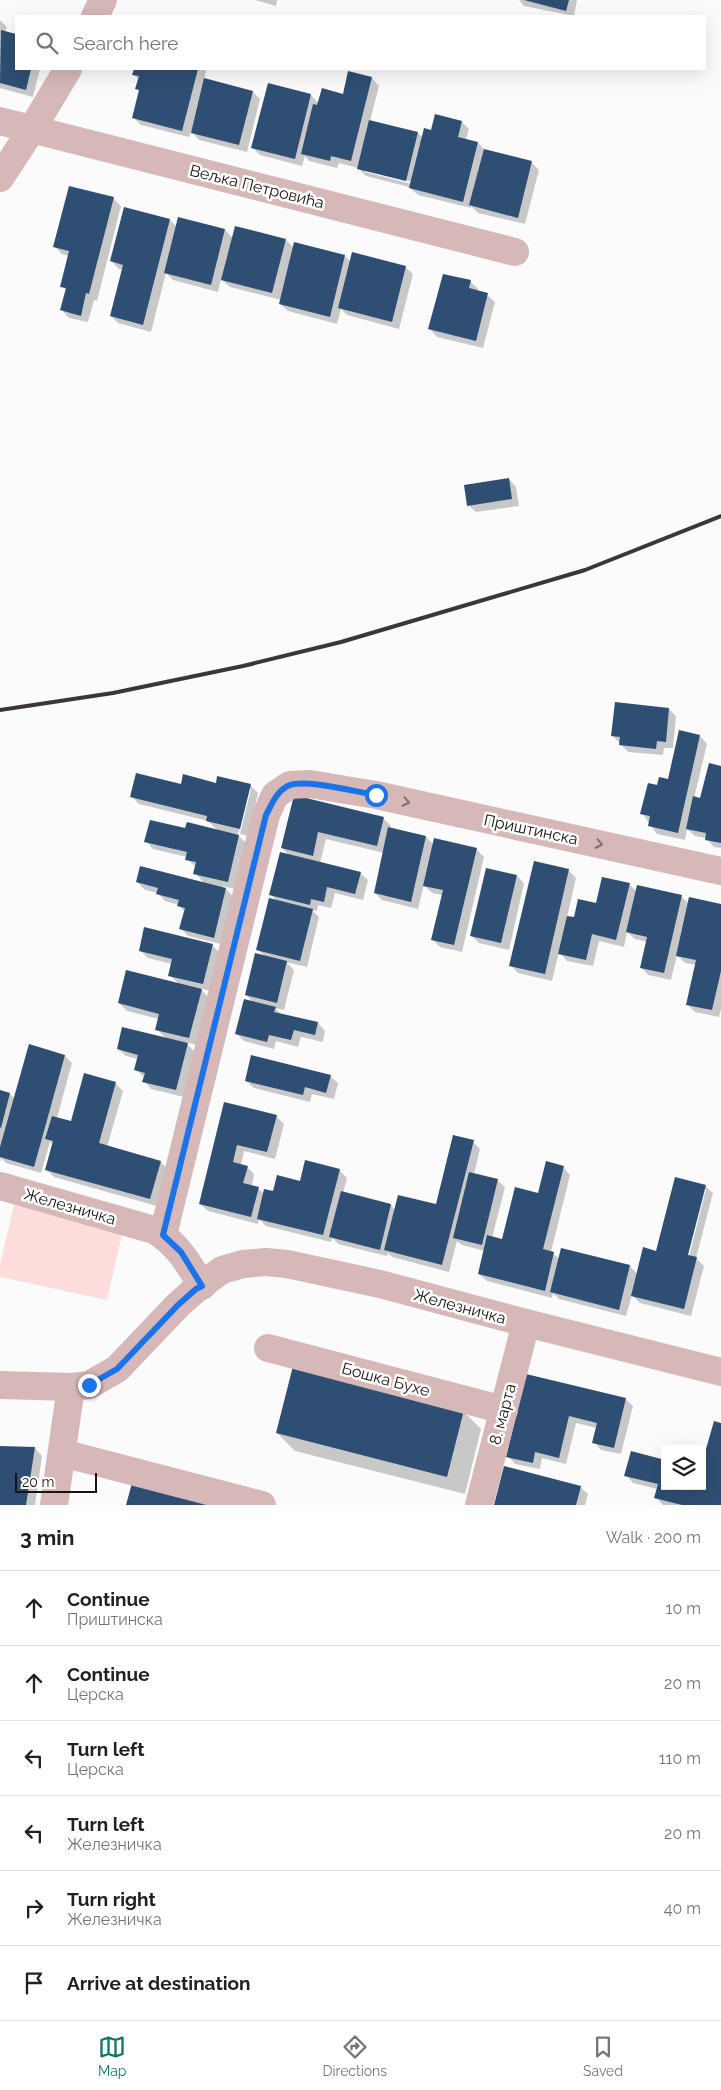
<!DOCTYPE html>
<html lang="en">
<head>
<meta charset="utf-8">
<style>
  :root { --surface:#fff; --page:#f6f6f6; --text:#202124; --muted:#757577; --line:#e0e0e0; --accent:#0f766e }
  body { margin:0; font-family:Raleway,sans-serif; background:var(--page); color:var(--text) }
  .controls { position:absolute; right:15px; bottom:15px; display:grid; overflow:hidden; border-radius:0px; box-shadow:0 5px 20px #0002 }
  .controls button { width:45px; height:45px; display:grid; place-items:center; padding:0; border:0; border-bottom:1px solid var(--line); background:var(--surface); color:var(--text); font:25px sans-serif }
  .scale { position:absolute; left:15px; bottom:12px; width:82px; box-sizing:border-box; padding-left:5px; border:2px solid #1c1212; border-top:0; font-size:14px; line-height:18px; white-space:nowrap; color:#1c1212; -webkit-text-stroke:4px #fff; paint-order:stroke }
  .stop { position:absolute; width:15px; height:15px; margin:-11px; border:4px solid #1a73e8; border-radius:50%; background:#fff }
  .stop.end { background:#1a73e8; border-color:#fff; box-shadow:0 1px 5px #0008 }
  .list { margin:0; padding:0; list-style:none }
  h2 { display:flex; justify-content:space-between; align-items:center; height:65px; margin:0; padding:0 20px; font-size:21px }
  h2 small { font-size:16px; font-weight:400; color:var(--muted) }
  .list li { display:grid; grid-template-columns:32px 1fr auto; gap:15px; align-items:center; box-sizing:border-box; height:75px; padding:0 20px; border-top:1px solid var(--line) }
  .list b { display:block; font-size:19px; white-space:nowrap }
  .list p { margin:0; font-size:16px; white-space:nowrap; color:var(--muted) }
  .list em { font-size:16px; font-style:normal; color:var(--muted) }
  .icon { flex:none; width:28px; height:28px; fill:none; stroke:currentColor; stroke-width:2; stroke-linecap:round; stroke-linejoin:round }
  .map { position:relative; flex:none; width:721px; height:1505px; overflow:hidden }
  .search { position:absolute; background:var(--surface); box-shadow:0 5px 20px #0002; left:15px; right:15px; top:15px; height:55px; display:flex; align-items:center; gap:12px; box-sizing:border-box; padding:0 18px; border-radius:0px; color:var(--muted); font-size:19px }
  .sheet { height:515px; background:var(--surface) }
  nav { display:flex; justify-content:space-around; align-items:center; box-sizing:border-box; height:70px; border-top:1px solid var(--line); background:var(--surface); font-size:14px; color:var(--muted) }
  nav a { display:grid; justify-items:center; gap:2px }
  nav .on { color:var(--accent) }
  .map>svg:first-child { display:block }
  .green { fill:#fcdddb }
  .shadow { fill:#0003; fill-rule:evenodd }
  .building { fill:#2e4e73 }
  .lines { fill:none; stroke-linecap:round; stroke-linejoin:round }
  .street { stroke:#d5b8b7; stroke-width:28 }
  .rail { stroke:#3e3535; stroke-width:4 }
  .oneway { stroke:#826d6d }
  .route { stroke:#1a73e8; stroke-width:6 }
  .labels { text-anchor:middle; stroke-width:5; stroke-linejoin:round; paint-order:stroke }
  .street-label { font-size:16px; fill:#1c1212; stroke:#fff }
</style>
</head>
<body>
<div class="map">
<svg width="721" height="1505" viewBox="0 0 721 1505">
  <rect width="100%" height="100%" fill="#fbfbfb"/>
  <polygon class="green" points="14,1205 123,1230 107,1300 0,1277 0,1265"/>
  <g class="shadow">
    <polygon points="255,0 277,0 276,6"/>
    <polygon points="519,0 577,0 574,16 524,6"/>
    <polygon points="0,20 7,27 5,32 16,35 16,69 40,69 33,97 0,88"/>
    <polygon points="135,69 204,69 206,71 204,79 253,92 260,99 247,152 199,140 191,131 189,137 141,125 134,118 140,92 137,89 139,80 134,75"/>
    <path d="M372 78 379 86 370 121 418 133 423 138 432 131 462 122 469 129 466 140 478 143 485 150 531 162 539 170 525 224 478 213 471 206V208L418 195 409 187 366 176 358 168 339 163 337 168 309 161 305 156 302 166 260 155 253 148 311 95 319 104 344 95ZM365 169 412 182V184L365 172Z"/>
    <polygon points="113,198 121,206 97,301 94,300 88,322 69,318 62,310 67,291 62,286 69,256 62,254 55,247"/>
    <polygon points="170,220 177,227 225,230 233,238 286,240 294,248 345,256 351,262 405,267 413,274 399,329 347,315 341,309 337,324 288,311 280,304 281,300 230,287 221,279 218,292 173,280 166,273 151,332 118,323 111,316 123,270 119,269 111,261"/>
    <polygon points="470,281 478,289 477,292 487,295 495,302 483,348 437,337 430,329"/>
    <polygon points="509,479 516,487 519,506 476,512 468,505"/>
    <polygon points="669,709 676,716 673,748 664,748 663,755 628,752 612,735"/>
    <polygon points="700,736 707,744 694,798 701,800 721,767 721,848 714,847 706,838 695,836 687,829 685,840 657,834 642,813 658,787 669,780"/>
    <polygon points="218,778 251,786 258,793 248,836 240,834 251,789 249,789 238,834 236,833 246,843 235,889 222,886 233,896 221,944 188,936 181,929 185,912 179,905 165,901 158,893 145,890 137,882 205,884 195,873 196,867 187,859 187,857 153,849 146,841 186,830 218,831 208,821 139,804 132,797 181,786 217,784"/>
    <polygon points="295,797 383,818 391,826 390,829 426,837 434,845 476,849 484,857 462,952 440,947 433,940 443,895 432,893 424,885 418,909 382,900 375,893 384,853 326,839 320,863 360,873 368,880 363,900 335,893 331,908 318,905 317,911 312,910 319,917 307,967 286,962 294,970 284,1010 275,1008 282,1015 318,1023 325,1031 323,1042 301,1037 298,1047 276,1041 274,1049 244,1041 237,1034 254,1003 246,995 265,957 257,949 278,902 271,895 290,856 282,848"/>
    <polygon points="568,870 576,878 567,917 575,919 629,884 637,892 681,896 689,904 721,905 721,1009 719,1017 695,1012 687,1004 696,965 685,963 677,955 671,980 648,975 641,967 647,942 635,939 627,932 624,947 599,941 593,966 567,961 559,952 552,981 518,973 511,965"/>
    <polygon points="517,876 524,883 509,950 479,943 472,936"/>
    <polygon points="212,945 219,952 210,991 200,988 208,997 197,1045 185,1042 195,1052 184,1097 151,1089 144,1081 145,1078 136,1070 138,1059 126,1056 118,1049 166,1039 157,1029 159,1019 127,1011 119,1003 179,984 170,975 172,964 148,958 140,950"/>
    <polygon points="30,1046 65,1056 72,1063 57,1118 71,1122 115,1083 123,1091 107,1147 161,1162 168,1170 157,1206 54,1177 46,1169 53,1145 50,1142 41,1173 6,1163 1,1158 0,1162 0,1091 10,1094 15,1099"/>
    <polygon points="330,1076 338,1083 334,1099 312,1094 310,1102 254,1088 246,1081"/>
    <path d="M225 1103 276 1116 284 1124 275 1159 244 1151 241 1165 247 1167 254 1174 252 1186 258 1188 264 1194 274 1193 339 1170 347 1178 343 1193 391 1205 395 1210 436 1206 473 1142 480 1149 474 1174 497 1180 505 1187 492 1238 503 1240 563 1167 570 1175 551 1252 560 1259 562 1250 630 1266 638 1275 657 1252 705 1186 713 1193 696 1258 704 1266 691 1316 640 1303 632 1295 626 1316 559 1299 553 1293 552 1298 487 1281 479 1274 485 1251 462 1245 457 1241 449 1272 392 1257 388 1253 387 1256 338 1244 332 1237 331 1242 266 1226 259 1219 258 1224 208 1211 200 1204ZM704 1189H706L688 1261 686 1260Z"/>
    <polygon points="527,1375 625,1399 633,1406 621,1454 601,1450 594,1442 597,1428 576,1423 566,1464 542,1458 540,1469 515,1464 508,1456"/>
    <polygon points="463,1411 481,1429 465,1494 295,1451 277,1433"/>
    <polygon points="721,1424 721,1505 663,1505 656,1497 658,1489 633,1483 626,1475 665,1461 665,1486 702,1486"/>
    <polygon points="0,1447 35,1448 42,1456 35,1505 0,1505"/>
    <polygon points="580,1487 588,1494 585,1505 495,1505"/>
  </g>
  <g class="building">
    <polygon points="524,0 569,0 566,11"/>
    <polygon points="1,30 16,34 16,69 31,69 26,90 0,83"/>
    <polygon points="134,69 198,69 182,131 132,118 139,90 135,89 139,76 132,75"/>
    <polygon points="348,71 372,77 351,161 331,156 330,161 301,154 313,104 317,105 322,88 343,94"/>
    <polygon points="204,78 253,91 239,145 191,133"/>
    <polygon points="268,83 311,94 295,159 251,148"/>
    <polygon points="435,114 462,121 458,137 478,142 463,202 409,188 424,128 431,130"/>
    <polygon points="369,120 418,132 406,181 357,169"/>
    <polygon points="484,149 532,161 518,218 469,205"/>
    <polygon points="69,186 114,197 89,294 86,293 81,316 60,310 66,288 60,287 69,251 53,247"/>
    <polygon points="124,207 170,219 143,325 110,316 123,265 110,261"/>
    <polygon points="178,217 225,229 211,285 164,273"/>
    <polygon points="235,226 286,239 272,293 221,280"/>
    <polygon points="294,242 345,255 330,317 279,304"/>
    <polygon points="352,252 406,266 392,322 338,308"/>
    <polygon points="443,274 471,280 469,288 488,293 476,341 428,329"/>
    <polygon points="509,478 512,499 467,506 464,485"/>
    <polygon points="615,702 669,708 666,742 657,741 656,749 619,745 620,737 611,736"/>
    <polygon points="679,730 700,735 678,833 648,826 650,816 640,814 648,783 657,785 659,777 668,779"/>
    <polygon points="709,763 721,766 721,843 705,840 706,833 686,829 693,796 700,798"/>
    <polygon points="136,773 181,784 183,774 216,783 217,776 251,784 240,829 206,821 207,816 130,797"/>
    <polygon points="294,795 384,817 377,846 318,832 313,856 281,848"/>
    <polygon points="150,820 185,828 187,822 239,835 228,882 193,874 196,862 185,860 187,852 144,842"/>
    <polygon points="388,827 426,836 411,902 374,893"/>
    <polygon points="434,838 477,848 454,945 431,940 443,890 423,886"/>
    <polygon points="280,852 361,872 355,894 327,887 324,902 311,899 310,905 269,895"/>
    <polygon points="534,861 569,869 545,974 509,966"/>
    <polygon points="140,866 226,888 214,938 179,929 185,908 177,906 179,900 156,894 158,888 136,882"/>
    <polygon points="486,868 517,875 501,943 470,936"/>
    <polygon points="602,877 630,883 616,940 592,934 586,960 558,954 567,916 574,917 578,899 596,903"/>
    <polygon points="637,885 682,895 664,973 640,968 647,937 626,932"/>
    <polygon points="689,897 721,904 721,971 712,1010 686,1005 696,960 676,956"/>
    <polygon points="269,898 313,909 300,961 256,950"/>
    <polygon points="144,927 213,944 203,984 168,976 172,959 139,951"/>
    <polygon points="255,953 287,961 277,1003 245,995"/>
    <polygon points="126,970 202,989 189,1038 155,1030 159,1014 118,1003"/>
    <polygon points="244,999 276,1007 274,1012 318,1022 315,1035 294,1030 291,1040 269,1035 267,1042 235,1034"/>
    <polygon points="122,1027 188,1043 176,1090 142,1082 145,1073 134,1070 138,1055 117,1049"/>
    <polygon points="29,1044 65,1055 34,1167 0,1157 0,1147"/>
    <polygon points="251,1055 331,1075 326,1093 305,1087 303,1095 245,1081"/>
    <polygon points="84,1073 116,1082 99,1143 161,1161 150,1199 45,1170 53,1141 45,1139 52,1116 71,1121"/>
    <polygon points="0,1090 10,1093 1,1128 0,1127"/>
    <polygon points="224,1102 277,1115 267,1152 237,1145 233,1162 248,1166 243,1183 259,1187 251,1217 199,1204"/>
    <polygon points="453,1135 474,1140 442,1265 384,1250 398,1195 436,1204"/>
    <polygon points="305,1160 340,1169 323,1235 257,1219 264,1189 273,1191 277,1175 300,1181"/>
    <polygon points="546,1161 564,1166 543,1249 554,1252 545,1291 478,1274 487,1235 502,1239 515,1187 538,1193"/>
    <polygon points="469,1172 498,1179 482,1245 453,1238"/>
    <polygon points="675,1177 706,1185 688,1255 697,1257 684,1309 631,1296 643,1247 656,1251"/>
    <polygon points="341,1191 391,1204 380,1250 329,1237"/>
    <polygon points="561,1248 630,1265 619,1310 550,1292"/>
    <polygon points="293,1366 464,1410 447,1477 276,1433"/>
    <polygon points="526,1374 626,1398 614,1448 592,1443 597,1423 569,1416 559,1458 535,1452 533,1463 506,1457"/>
    <polygon points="714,1421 721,1423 721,1505 682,1505 654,1498 658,1484 624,1476 631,1451 665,1460 665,1486 702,1486 702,1463"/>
    <polygon points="0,1446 35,1447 26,1505 0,1505"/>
    <polygon points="504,1466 581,1486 576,1505 494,1505"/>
    <polygon points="132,1483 213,1505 126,1505"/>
  </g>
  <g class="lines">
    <g class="street">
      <polyline points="95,16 103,0"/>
      <polyline points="0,121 515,252"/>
      <polyline points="0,178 32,129 68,69"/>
      <path d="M0 1186 154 1230C177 1243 189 1264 202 1286"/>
      <polyline points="163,1235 266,815 275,795 290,785 310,784 376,795 721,871"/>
      <polyline points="268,1348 504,1410"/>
      <polyline points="0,1385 71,1387 89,1385 117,1369 178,1305 196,1289 222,1270 243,1264 266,1262 287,1264 380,1284 526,1323 721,1372"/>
      <polyline points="62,1453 262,1505"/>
      <polyline points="54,1505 71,1387"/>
      <polyline points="479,1505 526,1323"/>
    </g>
    <polyline class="rail" points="0,710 113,693 243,666 341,642 585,570 721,516"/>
  </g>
  <defs><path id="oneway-chevron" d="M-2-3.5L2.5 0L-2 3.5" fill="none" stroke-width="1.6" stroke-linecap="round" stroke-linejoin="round" transform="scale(1.25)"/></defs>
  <g class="oneway">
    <use href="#oneway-chevron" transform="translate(406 802) rotate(12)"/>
    <use href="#oneway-chevron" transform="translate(599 844) rotate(12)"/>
  </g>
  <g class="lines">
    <path class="route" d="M89 1385 117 1369 178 1305 196 1289 202 1286 181 1252 163 1235 266 815C272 804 277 790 290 785 307 779 356 792 376 795"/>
  </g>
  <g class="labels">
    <g class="street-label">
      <text transform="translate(257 186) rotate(14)" y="6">Вељка Петровића</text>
      <text transform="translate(531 829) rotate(12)" y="6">Приштинска</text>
      <text transform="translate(70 1206) rotate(16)" y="6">Железничка</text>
      <text transform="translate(460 1306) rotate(15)" y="6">Железничка</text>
      <text transform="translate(386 1379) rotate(15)" y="6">Бошка Бухе</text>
      <text transform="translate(502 1414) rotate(-75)" y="6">8. марта</text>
    </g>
  </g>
</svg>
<div class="controls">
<button><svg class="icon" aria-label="layers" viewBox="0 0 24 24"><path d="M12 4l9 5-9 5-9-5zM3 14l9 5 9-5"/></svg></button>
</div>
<div class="scale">20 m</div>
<div class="stop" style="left:376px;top:795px"></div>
<div class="stop end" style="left:89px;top:1385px"></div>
<div class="search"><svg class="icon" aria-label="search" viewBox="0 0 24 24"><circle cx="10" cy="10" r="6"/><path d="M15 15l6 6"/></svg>Search here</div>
</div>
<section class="sheet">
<h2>3 min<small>Walk · 200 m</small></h2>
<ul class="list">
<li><svg class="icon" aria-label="ahead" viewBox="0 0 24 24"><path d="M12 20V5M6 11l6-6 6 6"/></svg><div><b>Continue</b><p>Приштинска</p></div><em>10 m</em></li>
<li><svg class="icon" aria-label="ahead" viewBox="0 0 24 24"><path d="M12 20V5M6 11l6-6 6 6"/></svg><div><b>Continue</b><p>Церска</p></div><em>20 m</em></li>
<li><svg class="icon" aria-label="left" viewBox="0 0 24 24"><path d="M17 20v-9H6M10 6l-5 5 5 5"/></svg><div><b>Turn left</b><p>Церска</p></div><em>110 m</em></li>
<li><svg class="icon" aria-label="left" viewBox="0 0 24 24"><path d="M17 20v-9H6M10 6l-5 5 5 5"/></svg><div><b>Turn left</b><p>Железничка</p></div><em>20 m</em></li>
<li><svg class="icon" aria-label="right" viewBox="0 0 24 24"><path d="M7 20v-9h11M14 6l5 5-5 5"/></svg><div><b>Turn right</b><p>Железничка</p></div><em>40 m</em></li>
<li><svg class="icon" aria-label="arrive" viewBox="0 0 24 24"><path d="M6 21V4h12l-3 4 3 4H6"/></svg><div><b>Arrive at destination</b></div></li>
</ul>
</section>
<nav>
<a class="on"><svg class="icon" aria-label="map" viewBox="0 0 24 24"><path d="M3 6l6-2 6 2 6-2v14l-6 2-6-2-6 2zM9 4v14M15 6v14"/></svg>Map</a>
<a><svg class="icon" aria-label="directions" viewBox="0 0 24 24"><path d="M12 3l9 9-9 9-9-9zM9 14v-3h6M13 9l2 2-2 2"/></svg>Directions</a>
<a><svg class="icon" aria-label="saved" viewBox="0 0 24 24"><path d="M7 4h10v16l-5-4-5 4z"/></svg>Saved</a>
</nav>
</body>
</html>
